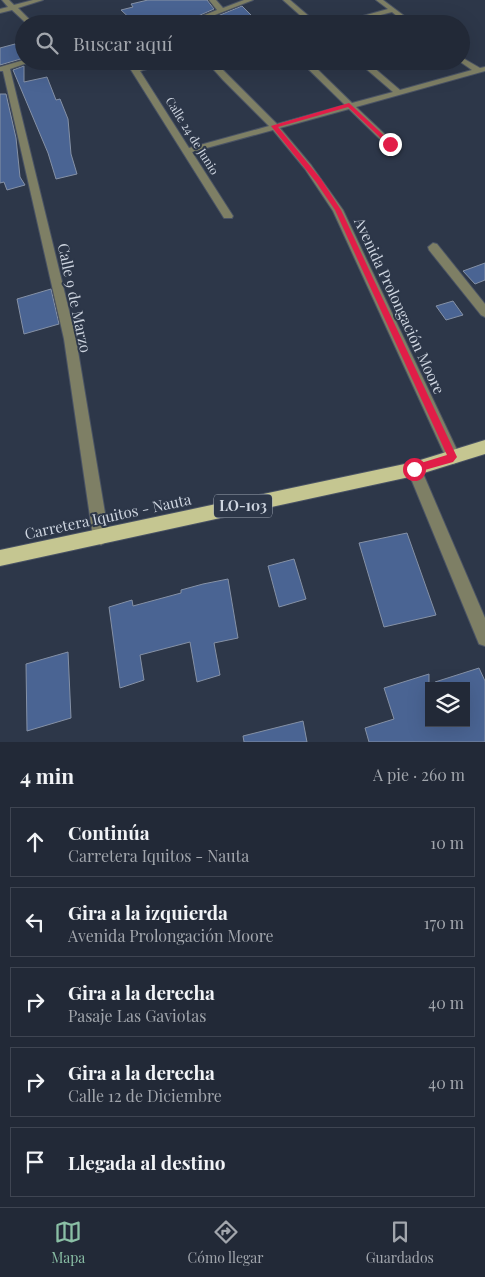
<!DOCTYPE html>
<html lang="es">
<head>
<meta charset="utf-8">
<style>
  :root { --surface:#222937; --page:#2e3542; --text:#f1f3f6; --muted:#a2a6ad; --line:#3f4552; --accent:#8abfa5 }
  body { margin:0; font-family:"Playfair Display",serif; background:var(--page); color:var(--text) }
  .controls { position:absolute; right:15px; bottom:15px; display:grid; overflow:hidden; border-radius:0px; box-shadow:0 5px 20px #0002 }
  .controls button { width:45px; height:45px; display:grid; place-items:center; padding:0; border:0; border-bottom:1px solid var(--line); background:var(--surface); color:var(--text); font:25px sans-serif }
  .stop { position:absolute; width:15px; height:15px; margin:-11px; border:4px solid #e11d48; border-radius:50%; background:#fff }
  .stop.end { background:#e11d48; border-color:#fff; box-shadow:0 1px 5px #0008 }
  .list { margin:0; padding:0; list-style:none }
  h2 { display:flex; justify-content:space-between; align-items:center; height:65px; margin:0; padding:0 20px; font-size:21px }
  h2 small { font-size:16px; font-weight:400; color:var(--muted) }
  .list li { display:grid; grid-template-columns:32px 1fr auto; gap:15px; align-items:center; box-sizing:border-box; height:70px; margin:0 10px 10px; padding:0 10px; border:1px solid var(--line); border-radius:0px }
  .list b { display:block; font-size:19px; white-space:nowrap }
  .list p { margin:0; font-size:16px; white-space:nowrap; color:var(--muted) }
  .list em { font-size:16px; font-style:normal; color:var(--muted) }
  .icon { flex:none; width:28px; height:28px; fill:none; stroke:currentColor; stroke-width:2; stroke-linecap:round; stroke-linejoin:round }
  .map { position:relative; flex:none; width:485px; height:742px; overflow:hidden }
  .search { position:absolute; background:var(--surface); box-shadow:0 5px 20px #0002; left:15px; right:15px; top:15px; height:55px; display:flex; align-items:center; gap:12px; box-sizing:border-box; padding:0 18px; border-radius:28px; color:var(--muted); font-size:19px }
  .sheet { height:465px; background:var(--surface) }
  nav { display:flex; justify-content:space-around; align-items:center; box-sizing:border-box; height:70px; border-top:1px solid var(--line); background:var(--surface); font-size:14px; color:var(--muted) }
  nav a { display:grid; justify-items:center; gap:2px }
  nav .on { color:var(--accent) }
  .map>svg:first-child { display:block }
  .building { fill:#4a6493; stroke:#8591a6 }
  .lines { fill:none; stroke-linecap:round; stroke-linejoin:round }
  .minor-casing { stroke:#4a5364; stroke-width:2 }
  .major-casing { stroke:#4a5364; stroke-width:2 }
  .minor { fill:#7e7f65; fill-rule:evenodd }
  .major { fill:#c5c691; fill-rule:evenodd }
  .route { fill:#e11d48 }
  .labels { text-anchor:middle; stroke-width:4; stroke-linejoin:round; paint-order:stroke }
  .far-street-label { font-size:12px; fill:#ced5e0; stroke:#2d3749 }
  .shield { fill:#2d3749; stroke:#9ea6b3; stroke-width:1 }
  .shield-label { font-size:14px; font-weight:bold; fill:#ced5e0 }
  .street-label { font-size:15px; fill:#ced5e0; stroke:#2d3749 }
</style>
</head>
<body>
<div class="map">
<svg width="485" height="742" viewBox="0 0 485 742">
  <rect width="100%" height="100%" fill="#2d3749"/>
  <g class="building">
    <polygon points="148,0 207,0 214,9 180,24 136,24 121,10 133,7 131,4"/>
    <polygon points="242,6 260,24 198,24"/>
    <polygon points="15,44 17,46 24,44 24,58 0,65 0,48"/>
    <polygon points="24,66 24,82 47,77 56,100 60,99 68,119 71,154 77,174 56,179 48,153 13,70"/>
    <polygon points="0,94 6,94 16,138 20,177 25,185 7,190 4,182 0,183"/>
    <polygon points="485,263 485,280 475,284 463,271"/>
    <polygon points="51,289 59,324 24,334 17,299"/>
    <polygon points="453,301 463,315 446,320 436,306"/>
    <polygon points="407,533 436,615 384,627 359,543"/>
    <polygon points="294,559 306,599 279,607 268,566"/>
    <polygon points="228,579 238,638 214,643 220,675 197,682 190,642 140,655 144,680 120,688 109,607 132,600 133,606 181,593 181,590 203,584"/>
    <polygon points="68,652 71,718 27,731 26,664"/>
    <polygon points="479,668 485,681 485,742 369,742 365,728 394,719 384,688 429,674 429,723 466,723 466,686 436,686 435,682"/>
    <polygon points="303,721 307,742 244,742 243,736"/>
  </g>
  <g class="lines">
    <g class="minor-casing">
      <g id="minor">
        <polygon points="2,0 9,0 14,5 33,0 43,0 18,8 34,24 27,24 12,10 0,13 0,9 8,7"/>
        <polygon points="209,0 216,0 223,8 244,0 253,0 192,24 182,24 217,10"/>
        <polygon points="283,0 290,0 318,24 310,24"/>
        <polygon points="376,0 383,0 415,24 407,24 392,12 346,24 334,24 388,9"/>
        <polygon points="461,57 480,68 485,67 485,71 356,107 393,142 393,146 387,146 349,109 280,128 311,165 343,210 458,452 460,457 458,462 453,464 448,462 333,211 305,169 273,130 192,152 233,216 232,218 224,218 131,70 162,61 176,61 140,71 189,148 269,126 223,80 206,61 214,61 277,124 345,105 300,61 309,61 352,103 393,92 357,61 366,61 400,90 472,70 459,61 461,61"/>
        <polygon points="24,60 33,61 10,69 76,339 109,537 106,542 101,545 96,542 93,537 64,339 3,71 0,71 0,67"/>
        <polygon points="433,243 437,244 485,304 485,317 481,315 429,250 428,247"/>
        <polygon points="414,462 419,464 485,618 485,646 479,644 407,469 409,464"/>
      </g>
    </g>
    <g class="major-casing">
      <polygon id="major" points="485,440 485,454 414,476 0,566 0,550 414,462"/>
    </g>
    <use href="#minor" class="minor"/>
    <use href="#major" class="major"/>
  </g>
  <polygon class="route" points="349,103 392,143 392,145 388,145 348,107 278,127 321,179 341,210 457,457 453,462 414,473 411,472 411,466 447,455 335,210 316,182 271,126"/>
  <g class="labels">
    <g class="far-street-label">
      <text transform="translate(192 136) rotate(58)" y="4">Calle 24 de Junio</text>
    </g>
    <rect class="shield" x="214" y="494.5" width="58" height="23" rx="4"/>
    <g class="shield-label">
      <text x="243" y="511">LO-103</text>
    </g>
    <g class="street-label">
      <text transform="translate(74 298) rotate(78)" y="5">Calle 9 de Marzo</text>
      <text transform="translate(399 306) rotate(65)" y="5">Avenida Prolongación Moore</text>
      <text transform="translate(108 517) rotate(-12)" y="5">Carretera Iquitos - Nauta</text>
    </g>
  </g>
</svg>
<div class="controls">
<button><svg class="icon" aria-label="layers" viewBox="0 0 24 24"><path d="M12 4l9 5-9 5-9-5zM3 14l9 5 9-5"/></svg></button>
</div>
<div class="stop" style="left:414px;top:469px"></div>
<div class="stop end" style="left:390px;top:144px"></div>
<div class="search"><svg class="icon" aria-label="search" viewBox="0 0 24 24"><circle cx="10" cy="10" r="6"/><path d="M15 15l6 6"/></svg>Buscar aquí</div>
</div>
<section class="sheet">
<h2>4 min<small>A pie · 260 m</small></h2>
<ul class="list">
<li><svg class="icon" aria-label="ahead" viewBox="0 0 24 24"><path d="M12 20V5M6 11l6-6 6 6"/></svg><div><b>Continúa</b><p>Carretera Iquitos - Nauta</p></div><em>10 m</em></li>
<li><svg class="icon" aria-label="left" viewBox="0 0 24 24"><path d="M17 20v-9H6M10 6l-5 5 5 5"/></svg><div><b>Gira a la izquierda</b><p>Avenida Prolongación Moore</p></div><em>170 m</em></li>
<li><svg class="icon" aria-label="right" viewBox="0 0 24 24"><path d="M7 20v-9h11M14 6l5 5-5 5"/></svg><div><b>Gira a la derecha</b><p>Pasaje Las Gaviotas</p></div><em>40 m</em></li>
<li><svg class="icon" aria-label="right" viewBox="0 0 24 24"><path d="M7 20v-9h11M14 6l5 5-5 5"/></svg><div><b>Gira a la derecha</b><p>Calle 12 de Diciembre</p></div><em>40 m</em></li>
<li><svg class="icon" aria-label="arrive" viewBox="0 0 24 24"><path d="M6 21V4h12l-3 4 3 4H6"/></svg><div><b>Llegada al destino</b></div></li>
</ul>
</section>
<nav>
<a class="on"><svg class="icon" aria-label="map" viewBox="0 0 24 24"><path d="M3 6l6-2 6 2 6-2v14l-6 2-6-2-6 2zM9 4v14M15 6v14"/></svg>Mapa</a>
<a><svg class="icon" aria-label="directions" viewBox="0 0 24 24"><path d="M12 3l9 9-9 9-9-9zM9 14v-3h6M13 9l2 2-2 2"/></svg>Cómo llegar</a>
<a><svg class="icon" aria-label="saved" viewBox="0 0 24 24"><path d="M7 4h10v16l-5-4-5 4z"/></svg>Guardados</a>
</nav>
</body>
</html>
